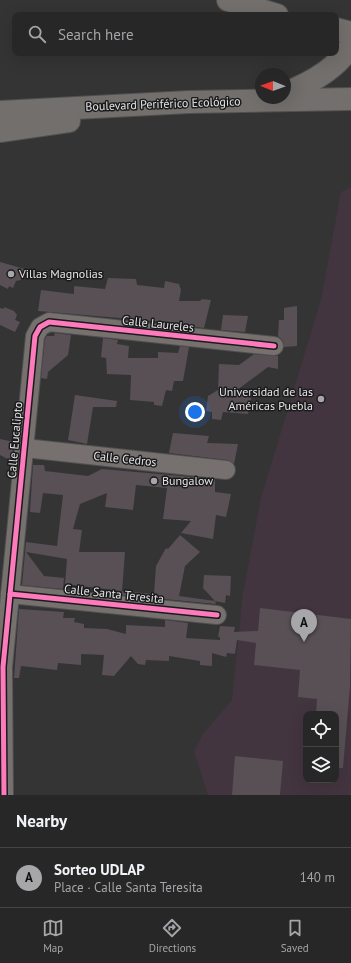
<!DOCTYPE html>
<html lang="en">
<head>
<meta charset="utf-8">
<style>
  :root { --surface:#272728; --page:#2f2f30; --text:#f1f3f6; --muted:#a4a5a8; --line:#434445; --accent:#a7a6a9 }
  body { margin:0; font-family:"PT Sans",sans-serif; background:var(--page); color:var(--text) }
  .controls { position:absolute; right:12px; bottom:12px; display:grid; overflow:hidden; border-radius:8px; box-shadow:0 4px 16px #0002 }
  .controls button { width:36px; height:36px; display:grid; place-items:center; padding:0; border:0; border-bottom:1px solid var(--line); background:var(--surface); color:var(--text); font:20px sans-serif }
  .compass { position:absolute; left:255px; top:68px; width:36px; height:36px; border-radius:50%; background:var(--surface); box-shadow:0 4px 16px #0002; rotate:271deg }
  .you { position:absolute; left:195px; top:412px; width:14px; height:14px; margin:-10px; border:3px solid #fff; border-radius:50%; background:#1a73e8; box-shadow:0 0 0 6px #1a73e833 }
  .badge { display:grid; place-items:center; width:26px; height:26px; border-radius:50%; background:var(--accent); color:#111; font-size:13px; font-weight:700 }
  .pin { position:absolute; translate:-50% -33px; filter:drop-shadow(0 1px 2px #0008) }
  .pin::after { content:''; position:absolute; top:21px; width:14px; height:12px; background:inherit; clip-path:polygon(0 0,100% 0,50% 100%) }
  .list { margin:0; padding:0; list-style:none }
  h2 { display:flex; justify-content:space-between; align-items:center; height:52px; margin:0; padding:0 16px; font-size:17px }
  h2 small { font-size:13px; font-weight:400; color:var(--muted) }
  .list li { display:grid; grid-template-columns:26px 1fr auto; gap:12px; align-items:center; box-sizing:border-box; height:60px; padding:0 16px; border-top:1px solid var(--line) }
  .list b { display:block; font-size:15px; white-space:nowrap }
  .list p { margin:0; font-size:13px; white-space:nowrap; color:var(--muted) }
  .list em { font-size:13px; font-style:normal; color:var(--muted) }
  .icon { flex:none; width:22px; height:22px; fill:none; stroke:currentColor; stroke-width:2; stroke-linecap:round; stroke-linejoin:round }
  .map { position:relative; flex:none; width:351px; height:795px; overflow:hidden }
  .search { position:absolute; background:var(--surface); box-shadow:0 4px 16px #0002; left:12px; right:12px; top:12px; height:44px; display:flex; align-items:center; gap:10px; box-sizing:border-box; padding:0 14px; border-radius:8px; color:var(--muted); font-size:15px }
  .sheet { height:112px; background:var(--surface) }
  nav { display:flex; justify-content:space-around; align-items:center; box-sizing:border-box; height:56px; border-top:1px solid var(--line); background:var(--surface); font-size:11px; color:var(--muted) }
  nav a { display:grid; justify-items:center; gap:2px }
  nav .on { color:var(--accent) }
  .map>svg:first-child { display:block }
  .education { fill:#43353f; fill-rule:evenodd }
  .building { fill:#585054 }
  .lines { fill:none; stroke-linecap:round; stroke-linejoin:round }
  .minor-casing { stroke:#505051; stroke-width:20 }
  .highway-casing { stroke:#505051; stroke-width:24 }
  .minor { stroke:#76706e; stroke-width:18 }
  .highway { stroke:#736f6c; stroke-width:22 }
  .cycleway-casing { stroke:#1b1b1c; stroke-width:8 }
  .cycleway { stroke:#fd7abc; stroke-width:5 }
  .poi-dot { fill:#a7a6a9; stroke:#1b1b1c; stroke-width:1.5 }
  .labels { text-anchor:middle; stroke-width:3; stroke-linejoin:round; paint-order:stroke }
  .street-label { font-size:12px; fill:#e5e4e7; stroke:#1b1b1c }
  .poi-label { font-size:12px; fill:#e5e4e7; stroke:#1b1b1c; text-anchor:start }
</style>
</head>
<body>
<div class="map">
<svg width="351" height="795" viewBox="0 0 351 795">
  <rect width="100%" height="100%" fill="#343435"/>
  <path class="education" d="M351 187V795H208L194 751 203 734 232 700 243 594 261 498 321 300 341 192ZM306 714H336V780H306Z"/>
  <g class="building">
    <polygon points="0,262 25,269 21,280 16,281 13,288 9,286 8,289 0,285"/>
    <polygon points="108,278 136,279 137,285 164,288 165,281 179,284 181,290 179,301 200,301 202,299 211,300 204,328 189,326 189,324 38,311 41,290 74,294 74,286 105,289"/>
    <polygon points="297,306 297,346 284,347 283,341 278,336 279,320 284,320 284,308"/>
    <polygon points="4,307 14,311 17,315 15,320 20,322 15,332 0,325 0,308 4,309"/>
    <polygon points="223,315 248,316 245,332 221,330"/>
    <polygon points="55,333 71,335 68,355 48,372 47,379 41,378 45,339 47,336 54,336"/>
    <polygon points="103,338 118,340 117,344 129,346 128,358 158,358 158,352 178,353 180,346 189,347 183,381 174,381 172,391 166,390 162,406 154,405 154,402 130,400 131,375 107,374 106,358 101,357"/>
    <polygon points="254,354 278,356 278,369 268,367 237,390 252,393 248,414 223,412 221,420 212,419 212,412 206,411 208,396 218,390 219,364 239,365"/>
    <polygon points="75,395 117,401 116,407 93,407 87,444 68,440"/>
    <polygon points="173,433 209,436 207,443 238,444 234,464 227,460 169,453"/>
    <polygon points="0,439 14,442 12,461 0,455"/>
    <polygon points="33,465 44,465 45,471 88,476 102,469 215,479 215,492 231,494 226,517 216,515 213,539 181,533 191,521 163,519 167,488 136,485 133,510 105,507 107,493 80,504 73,529 82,530 79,552 125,552 122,591 65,584 67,559 26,552 44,576 64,578 63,589 22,585 26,542 57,546 63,495 43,493 40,513 30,512"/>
    <polygon points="180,535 200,552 185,566 179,596 215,601 203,588 204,575 231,576 230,596 226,595 225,603 215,601 216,604 143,597 138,593 137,596 122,595 122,591 154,594 156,566 166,548 168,549"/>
    <polygon points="260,608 351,619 350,686 343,768 336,768 336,714 316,714 317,699 298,697 300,670 254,665 256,643 237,640 235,654 227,653 226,657 212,653 212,666 200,665 200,661 169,656 169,661 146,660 145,665 138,664 131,656 114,676 102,675 104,655 81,654 81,665 58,663 57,670 21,666 19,678 14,678 19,609 64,612 63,618 75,618 74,622 84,624 84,628 107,629 126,634 126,625 165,627 165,620 188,623 186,638 220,640 220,637 218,637 220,626 235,627 234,632 258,631"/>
    <polygon points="235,756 283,761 280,795 232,795"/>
  </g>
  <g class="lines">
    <g class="minor-casing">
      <g id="minor">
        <polyline points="25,448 226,470"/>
        <polyline points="10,594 217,615"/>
        <polyline points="4,795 3,667 35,336 40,327 49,322 274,346"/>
      </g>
    </g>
    <g class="highway-casing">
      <g id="highway">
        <polyline points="228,0 277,15"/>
        <polyline points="336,29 351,33"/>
        <path d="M285 93C311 83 337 69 351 45"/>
        <polyline points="0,112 189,102 351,99"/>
        <polyline points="0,131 69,121"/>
      </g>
    </g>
    <use href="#minor" class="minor"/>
    <use href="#highway" class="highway"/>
    <g class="cycleway-casing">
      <g id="cycleway">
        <polyline points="10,594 217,615"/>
        <polyline points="4,795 3,667 35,336 40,327 49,322 274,346"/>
      </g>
    </g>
    <use href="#cycleway" class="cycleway"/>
  </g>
  <g class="poi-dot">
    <circle cx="11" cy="274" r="4"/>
    <circle cx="321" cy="399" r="4"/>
    <circle cx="154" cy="481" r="4"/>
  </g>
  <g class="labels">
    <g class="street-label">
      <text transform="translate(163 104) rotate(-2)" y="4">Boulevard Periférico Ecológico</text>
      <text transform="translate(158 324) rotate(6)" y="4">Calle Laureles</text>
      <text transform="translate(15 440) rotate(-85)" y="4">Calle Eucalipto</text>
      <text transform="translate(125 459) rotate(6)" y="4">Calle Cedros</text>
      <text transform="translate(114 594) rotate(6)" y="4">Calle Santa Teresita</text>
    </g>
    <g class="poi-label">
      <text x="19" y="278">Villas Magnolias</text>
      <text x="313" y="396" text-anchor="end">Universidad de las<tspan x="313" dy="14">Américas Puebla</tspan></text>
      <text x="162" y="485">Bungalow</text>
    </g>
  </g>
</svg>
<div class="controls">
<button><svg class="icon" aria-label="locate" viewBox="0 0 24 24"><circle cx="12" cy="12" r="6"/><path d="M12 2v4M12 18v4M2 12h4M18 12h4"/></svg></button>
<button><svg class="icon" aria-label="layers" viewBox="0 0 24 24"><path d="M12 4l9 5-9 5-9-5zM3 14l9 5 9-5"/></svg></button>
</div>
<svg class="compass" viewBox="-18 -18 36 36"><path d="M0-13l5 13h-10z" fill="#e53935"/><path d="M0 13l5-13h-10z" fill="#a4a5a8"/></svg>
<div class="you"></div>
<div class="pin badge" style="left:304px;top:642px">A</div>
<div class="search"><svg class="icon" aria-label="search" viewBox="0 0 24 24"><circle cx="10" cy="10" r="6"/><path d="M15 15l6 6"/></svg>Search here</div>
</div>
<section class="sheet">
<h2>Nearby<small></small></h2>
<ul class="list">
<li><span class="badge">A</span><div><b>Sorteo UDLAP</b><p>Place · Calle Santa Teresita</p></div><em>140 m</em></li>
</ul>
</section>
<nav>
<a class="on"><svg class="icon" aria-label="map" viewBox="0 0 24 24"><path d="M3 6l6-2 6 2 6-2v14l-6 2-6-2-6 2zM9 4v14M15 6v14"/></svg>Map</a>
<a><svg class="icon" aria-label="directions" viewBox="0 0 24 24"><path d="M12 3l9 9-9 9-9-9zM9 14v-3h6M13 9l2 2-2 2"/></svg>Directions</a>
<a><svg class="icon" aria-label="saved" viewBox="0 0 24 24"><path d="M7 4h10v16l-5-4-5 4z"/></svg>Saved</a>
</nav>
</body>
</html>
